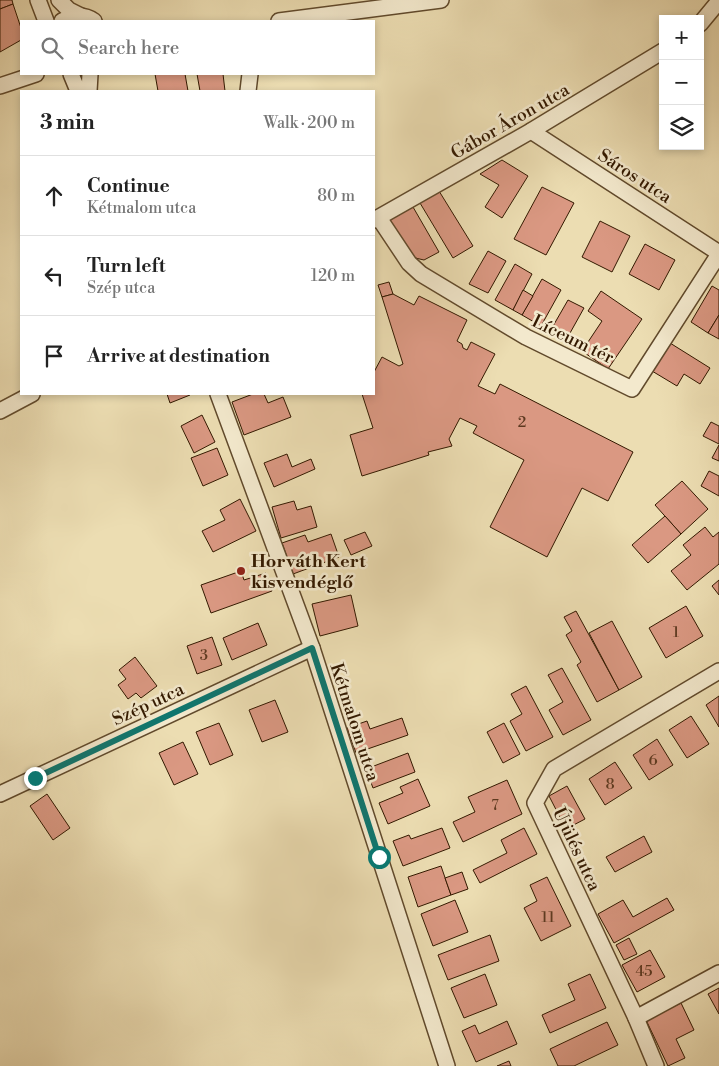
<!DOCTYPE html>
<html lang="en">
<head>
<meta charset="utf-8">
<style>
  :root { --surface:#fff; --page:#f2f2f2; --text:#222; --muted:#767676; --line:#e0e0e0 }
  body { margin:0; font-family:"Libre Bodoni",serif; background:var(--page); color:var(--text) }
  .controls { position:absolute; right:15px; top:15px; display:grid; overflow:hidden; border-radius:0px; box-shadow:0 2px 8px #0003 }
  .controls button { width:45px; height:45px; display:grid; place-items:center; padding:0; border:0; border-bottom:1px solid var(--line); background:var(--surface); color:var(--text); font:25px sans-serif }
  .stop { position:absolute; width:15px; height:15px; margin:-11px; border:4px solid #0f766e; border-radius:50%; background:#fff }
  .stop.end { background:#0f766e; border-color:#fff; box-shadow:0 1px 5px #0008 }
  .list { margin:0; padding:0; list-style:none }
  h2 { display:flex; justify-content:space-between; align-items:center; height:65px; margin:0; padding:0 20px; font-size:21px }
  h2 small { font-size:16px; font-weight:400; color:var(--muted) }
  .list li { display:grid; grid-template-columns:32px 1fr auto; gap:15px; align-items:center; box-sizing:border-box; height:80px; padding:0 20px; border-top:1px solid var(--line) }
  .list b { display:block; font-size:19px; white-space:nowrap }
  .list p { margin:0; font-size:16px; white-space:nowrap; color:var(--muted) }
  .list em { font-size:16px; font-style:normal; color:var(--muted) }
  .icon { flex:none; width:28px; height:28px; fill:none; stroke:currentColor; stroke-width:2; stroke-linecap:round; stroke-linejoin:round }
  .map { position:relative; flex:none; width:719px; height:1066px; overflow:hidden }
  .search { position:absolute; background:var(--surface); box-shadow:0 2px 8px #0003; left:20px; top:20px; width:355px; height:55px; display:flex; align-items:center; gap:12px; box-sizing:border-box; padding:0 18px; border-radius:0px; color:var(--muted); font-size:19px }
  .panel { position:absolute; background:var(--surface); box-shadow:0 2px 8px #0003; left:20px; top:90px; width:355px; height:305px; border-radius:0px }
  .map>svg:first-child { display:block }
  .building { fill:#da9882; stroke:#331900 }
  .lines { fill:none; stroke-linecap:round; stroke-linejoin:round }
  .street-casing { stroke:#614a2c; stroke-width:18 }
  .street { stroke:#f3e9cd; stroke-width:15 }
  .route { stroke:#0f766e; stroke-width:6 }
  .poi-dot { fill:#8f2418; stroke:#f3e9cd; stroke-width:2 }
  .labels { text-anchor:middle; stroke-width:5; stroke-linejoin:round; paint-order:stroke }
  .number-label { font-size:15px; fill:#5d3920 }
  .street-label { font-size:18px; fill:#331900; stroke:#f3e9cd }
  .poi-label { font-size:18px; font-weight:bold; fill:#331900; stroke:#f3e9cd; text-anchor:start }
</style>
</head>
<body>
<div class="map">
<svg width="719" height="1066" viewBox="0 0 719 1066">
  <rect width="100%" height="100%" fill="#ecddb2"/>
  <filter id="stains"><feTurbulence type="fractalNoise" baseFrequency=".004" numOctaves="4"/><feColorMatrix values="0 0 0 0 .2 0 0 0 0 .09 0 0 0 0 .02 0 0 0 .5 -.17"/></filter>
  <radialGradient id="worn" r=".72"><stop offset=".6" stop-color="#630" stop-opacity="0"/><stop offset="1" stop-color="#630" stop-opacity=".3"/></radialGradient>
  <g class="building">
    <polygon points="0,0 12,0 13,4 0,9"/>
    <polygon points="13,4 21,28 21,40 0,52 0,9"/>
    <polygon points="155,74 185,74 188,91 158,91"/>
    <polygon points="197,74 223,74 225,91 200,91"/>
    <polygon points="502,160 528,176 502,218 485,207 499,185 480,174"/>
    <polygon points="542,187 574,203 546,255 514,239"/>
    <polygon points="439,191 473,246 453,258 420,203"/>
    <polygon points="413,207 439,252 424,260 411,257 390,220"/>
    <polygon points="600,221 630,236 612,272 582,257"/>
    <polygon points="645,244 675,260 659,290 629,274"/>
    <polygon points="488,251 506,261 488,293 469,284"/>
    <polygon points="515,264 532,274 513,310 495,300"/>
    <polygon points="542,279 561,290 541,326 522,315"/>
    <polygon points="389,282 393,294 382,297 378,285"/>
    <polygon points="712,286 719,290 719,315 708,333 691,322"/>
    <polygon points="523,290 533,296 522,315 513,310"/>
    <polygon points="601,291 642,319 608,369 582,351 602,321 588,311"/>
    <polygon points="393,294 414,305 419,296 467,320 457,341 462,344 463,348 467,350 471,342 495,354 478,386 495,394 500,384 633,452 608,501 582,488 547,557 490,527 524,460 473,433 477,426 460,418 449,439 452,446 428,452 429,455 362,476 350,435 373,428 362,394 374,394 374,372 382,357 399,366 403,364 382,297"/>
    <polygon points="568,300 584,308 565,342 549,333"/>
    <polygon points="719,315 719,339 708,333"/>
    <polygon points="670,343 710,368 700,384 684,374 677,386 652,371"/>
    <polygon points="167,394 189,394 190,395 170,403"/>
    <polygon points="253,394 264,394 268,403 283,397 291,417 244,435 232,402"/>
    <polygon points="202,415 215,442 194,453 181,426"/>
    <polygon points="711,422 719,426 719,444 703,436"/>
    <polygon points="719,445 719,461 712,458"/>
    <polygon points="217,448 228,475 203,486 191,458"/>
    <polygon points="287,454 292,467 311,459 315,469 274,487 264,463"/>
    <polygon points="709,471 719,476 719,496 701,486"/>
    <polygon points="682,481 708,509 681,534 655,505"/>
    <polygon points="240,499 256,531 213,552 202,531 225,520 220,510"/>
    <polygon points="294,501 297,510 311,506 317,527 281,538 272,507"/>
    <polygon points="665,516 681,534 648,563 632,545"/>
    <polygon points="705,527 713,537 719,532 719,564 687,590 671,571 691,555 683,545"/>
    <polygon points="365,532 372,546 351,555 344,540"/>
    <polygon points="331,534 339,557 293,574 282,543 305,535 308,542"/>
    <polygon points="241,571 244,580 266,573 272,591 211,613 201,585"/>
    <polygon points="719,580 719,595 712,586"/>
    <polygon points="351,595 358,626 320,636 312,604"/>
    <polygon points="686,606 703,636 666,658 649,628"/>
    <polygon points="576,611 619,690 597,702 577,665 581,662 566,635 572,631 564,617"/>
    <polygon points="612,621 642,677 619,690 589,633"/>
    <polygon points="258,623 267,645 232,660 223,638"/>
    <polygon points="212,637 222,665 197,674 187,646"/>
    <polygon points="135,657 157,686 141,698 136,693 128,699 118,685 126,679 119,670"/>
    <polygon points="562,668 591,720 563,735 549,710 563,702 548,675"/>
    <polygon points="526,686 553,737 526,751 510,721 522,714 511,694"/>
    <polygon points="719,696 719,727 706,705"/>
    <polygon points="275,700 288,732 262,742 249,710"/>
    <polygon points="691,716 709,744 687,758 669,730"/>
    <polygon points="402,718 408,735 356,753 347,728 367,721 370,729"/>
    <polygon points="219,723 233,755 210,765 196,732"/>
    <polygon points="504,723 520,754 503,763 487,732"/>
    <polygon points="657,739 673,765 649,780 633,755"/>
    <polygon points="183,742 198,774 174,785 159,753"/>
    <polygon points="408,753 415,772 373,788 366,769"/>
    <polygon points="615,762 632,788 605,805 589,779"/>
    <polygon points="418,779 430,806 388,824 379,803 403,793 400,787"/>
    <polygon points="507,780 522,814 463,842 453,822 475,812 468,797"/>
    <polygon points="567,786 585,819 566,829 549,796"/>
    <polygon points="47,794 70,828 53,840 30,806"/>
    <polygon points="442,828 450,848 403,866 393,841 409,835 411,839"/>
    <polygon points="524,828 537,854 480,883 473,870 507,853 501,840"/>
    <polygon points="644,836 652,852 615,872 606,857"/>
    <polygon points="441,866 451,895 418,907 408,877"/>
    <polygon points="462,872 468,889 451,895 445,878"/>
    <polygon points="547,877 571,926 541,941 524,908 537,901 530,885"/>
    <polygon points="667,898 674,910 614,943 598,914 623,900 633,917"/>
    <polygon points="455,900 468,932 433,946 421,914"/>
    <polygon points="490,935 499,961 448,980 438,955"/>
    <polygon points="629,938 637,954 624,960 616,945"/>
    <polygon points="650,950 665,977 637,992 622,965"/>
    <polygon points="485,974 497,1005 464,1018 451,988"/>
    <polygon points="590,974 606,1008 550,1033 542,1015 575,1000 568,984"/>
    <polygon points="719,988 719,1014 708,994"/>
    <polygon points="681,1003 694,1030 676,1039 685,1058 668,1066 646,1020"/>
    <polygon points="507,1021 517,1044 476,1062 462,1031 475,1025 479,1034"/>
    <polygon points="607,1022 618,1045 574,1066 558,1066 550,1049"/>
    <polygon points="509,1061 511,1066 497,1066"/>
  </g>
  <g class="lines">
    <g class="street-casing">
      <g id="street">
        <polyline points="38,0 46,21"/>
        <polyline points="59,0 69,10 81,16"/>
        <path d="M62 21C73 15 84 14 94 21"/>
        <polyline points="279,21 441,0"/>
        <polyline points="700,24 719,1"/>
        <polyline points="71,74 78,91"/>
        <polyline points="0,86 36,74"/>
        <polyline points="89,91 90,74"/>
        <polyline points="248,91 250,74"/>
        <polyline points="531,131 719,253"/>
        <polyline points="379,218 409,263 421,274 526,337 632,389 719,254"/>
        <polyline points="374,220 531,131 663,51"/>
        <polyline points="218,394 312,648 447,1066"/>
        <polyline points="0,411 32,394"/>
        <polyline points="0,794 312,648"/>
        <polyline points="636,1018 719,973"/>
        <polyline points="656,1066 636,1018 535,803 554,769 719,671"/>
      </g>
    </g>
    <use href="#street" class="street"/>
  </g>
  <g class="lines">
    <polyline class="route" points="35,778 312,648 379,857"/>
  </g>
  <circle class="poi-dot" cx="241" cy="571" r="5"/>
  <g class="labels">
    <g class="number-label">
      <text x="522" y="427">2</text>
      <text x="676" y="637">1</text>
      <text x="204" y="660">3</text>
      <text x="653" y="765">6</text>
      <text x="610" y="789">8</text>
      <text x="495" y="810">7</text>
      <text x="548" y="922">11</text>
      <text x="644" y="976">45</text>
    </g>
    <g class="street-label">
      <text transform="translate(510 121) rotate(-30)" y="6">Gábor Áron utca</text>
      <text transform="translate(635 176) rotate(33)" y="6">Sáros utca</text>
      <text transform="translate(573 339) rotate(26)" y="6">Líceum tér</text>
      <text transform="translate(148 704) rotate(-25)" y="6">Szép utca</text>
      <text transform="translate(355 722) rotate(72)" y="6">Kétmalom utca</text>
      <text transform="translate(577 849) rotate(65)" y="6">Újülés utca</text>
    </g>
    <g class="poi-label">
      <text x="251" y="567">Horváth Kert<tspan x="251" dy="21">kisvendéglő</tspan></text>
    </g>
  </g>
  <rect width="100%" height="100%" filter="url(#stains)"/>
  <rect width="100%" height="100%" fill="url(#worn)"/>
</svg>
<div class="controls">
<button>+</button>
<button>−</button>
<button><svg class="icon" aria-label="layers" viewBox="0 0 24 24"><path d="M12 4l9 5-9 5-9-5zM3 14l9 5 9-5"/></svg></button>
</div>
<div class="stop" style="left:379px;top:857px"></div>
<div class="stop end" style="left:35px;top:778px"></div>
<div class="search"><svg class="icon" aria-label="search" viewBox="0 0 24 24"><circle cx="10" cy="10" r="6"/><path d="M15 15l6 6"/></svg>Search here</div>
<section class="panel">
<h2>3 min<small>Walk · 200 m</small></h2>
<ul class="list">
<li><svg class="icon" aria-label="ahead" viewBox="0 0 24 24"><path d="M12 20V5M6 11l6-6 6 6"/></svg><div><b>Continue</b><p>Kétmalom utca</p></div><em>80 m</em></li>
<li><svg class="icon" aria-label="left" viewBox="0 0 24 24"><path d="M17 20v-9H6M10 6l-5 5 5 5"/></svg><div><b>Turn left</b><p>Szép utca</p></div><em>120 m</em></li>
<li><svg class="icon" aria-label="arrive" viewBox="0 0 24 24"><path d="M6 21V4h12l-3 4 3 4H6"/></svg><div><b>Arrive at destination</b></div></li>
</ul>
</section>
</div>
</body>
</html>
